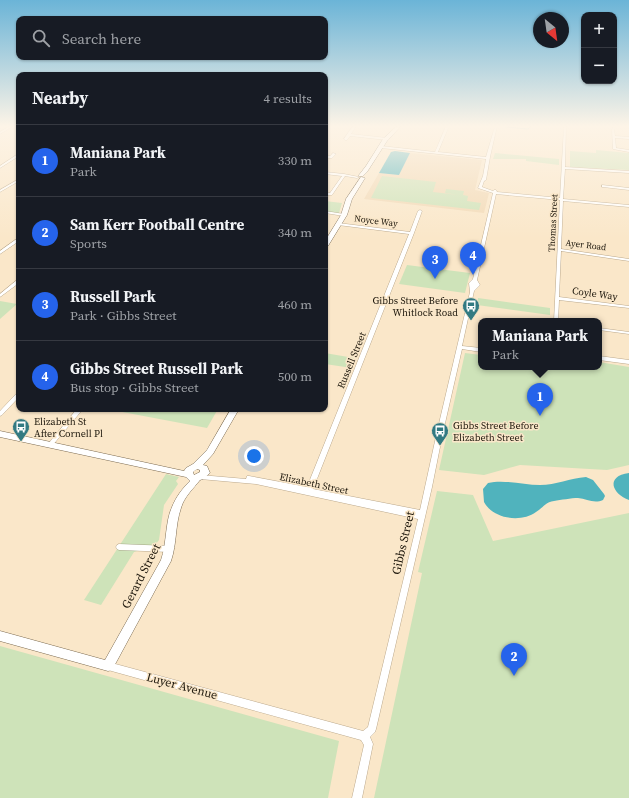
<!DOCTYPE html>
<html lang="en">
<head>
<meta charset="utf-8">
<style>
  :root { --surface:#171b24; --page:#242831; --text:#f1f3f6; --muted:#9ea1a6; --line:#363941; --accent:#2563eb }
  body { margin:0; font-family:"Source Serif 4",serif; background:var(--page); color:var(--text) }
  .controls { position:absolute; right:12px; top:12px; display:grid; overflow:hidden; border-radius:8px; box-shadow:0 1px 3px #0004 }
  .controls button { width:36px; height:36px; display:grid; place-items:center; padding:0; border:0; border-bottom:1px solid var(--line); background:var(--surface); color:var(--text); font:20px sans-serif }
  .compass { position:absolute; left:533px; top:12px; width:36px; height:36px; border-radius:50%; background:var(--surface); box-shadow:0 1px 3px #0004; rotate:151deg }
  .you { position:absolute; left:254px; top:456px; width:14px; height:14px; margin:-10px; border:3px solid #fff; border-radius:50%; background:#1a73e8; box-shadow:0 0 0 6px #1a73e833 }
  .badge { display:grid; place-items:center; width:26px; height:26px; border-radius:50%; background:var(--accent); color:#fff; font-size:13px; font-weight:700 }
  .pin { position:absolute; translate:-50% -33px; filter:drop-shadow(0 1px 2px #0008) }
  .pin::after { content:''; position:absolute; top:21px; width:14px; height:12px; background:inherit; clip-path:polygon(0 0,100% 0,50% 100%) }
  .popup { position:absolute; left:478px; top:318px; width:124px; height:52px; box-sizing:border-box; display:grid; place-content:center; border-radius:8px; background:var(--surface); filter:drop-shadow(0 1px 3px #0005); font-size:13px; white-space:nowrap; color:var(--muted) }
  .popup b { font-size:15px; color:var(--text) }
  .popup::after { content:''; position:absolute; left:50%; top:100%; margin-left:-8px; border:8px solid transparent; border-top-color:var(--surface) }
  .list { margin:0; padding:0; list-style:none }
  h2 { display:flex; justify-content:space-between; align-items:center; height:52px; margin:0; padding:0 16px; font-size:17px }
  h2 small { font-size:13px; font-weight:400; color:var(--muted) }
  .list li { display:grid; grid-template-columns:26px 1fr auto; gap:12px; align-items:center; box-sizing:border-box; height:72px; padding:0 16px; border-top:1px solid var(--line) }
  .list b { display:block; font-size:15px; white-space:nowrap }
  .list p { margin:0; font-size:13px; white-space:nowrap; color:var(--muted) }
  .list em { font-size:13px; font-style:normal; color:var(--muted) }
  .icon { flex:none; width:22px; height:22px; fill:none; stroke:currentColor; stroke-width:2; stroke-linecap:round; stroke-linejoin:round }
  .map { position:relative; flex:none; width:629px; height:798px; overflow:hidden }
  .search { position:absolute; background:var(--surface); box-shadow:0 1px 3px #0004; left:16px; top:16px; width:312px; height:44px; display:flex; align-items:center; gap:10px; box-sizing:border-box; padding:0 14px; border-radius:8px; color:var(--muted); font-size:15px }
  .panel { position:absolute; background:var(--surface); box-shadow:0 1px 3px #0004; left:16px; top:72px; width:312px; height:340px; border-radius:8px }
  .map>svg:first-child { display:block }
  .built { fill:#f2dab7 }
  .green { fill:#cee3b9 }
  .water { fill:#50b3bd }
  .lines { fill:none; stroke-linecap:round; stroke-linejoin:round }
  .stream { stroke:#50b3bd; stroke-width:1 }
  .street-casing { stroke:#7c6b51; stroke-width:0.5 }
  .secondary-casing { stroke:#7c6b51; stroke-width:1 }
  .street { fill:#fff; fill-rule:evenodd }
  .secondary { fill:#fff; fill-rule:evenodd }
  .labels { text-anchor:middle; stroke-width:3; stroke-linejoin:round; paint-order:stroke }
  .far-street-label { font-size:9px; fill:#1d170c; stroke:#fae7c9 }
  .street-label { font-size:10px; fill:#1d170c; stroke:#fae7c9 }
  .poi-label { font-size:10px; fill:#1d170c; stroke:#fae7c9; text-anchor:start }
  .near-street-label { font-size:12px; fill:#1d170c; stroke:#fae7c9 }
</style>
</head>
<body>
<div class="map">
<svg width="629" height="798" viewBox="0 0 629 798">
  <rect width="100%" height="100%" fill="#fae7c9"/>
  <polygon class="built" points="410,153 482,160 475,190 489,193 484,213 364,199 379,173 399,175"/>
  <g class="green">
    <polygon points="596,150 629,153 629,170 570,167 570,151 596,153"/>
    <polygon points="495,153 559,159 559,165 526,161 526,159 493,159"/>
    <polygon points="382,176 436,182 433,192 459,195 445,193 446,189 464,191 463,195 468,196 467,201 481,203 479,210 371,198"/>
    <polygon points="325,201 342,203 339,213 325,212"/>
    <polygon points="407,265 470,273 465,293 399,284"/>
    <polygon points="478,298 550,308 550,315 477,305"/>
    <polygon points="0,301 17,304 0,319"/>
    <polygon points="325,353 354,358 352,368 325,364"/>
    <polygon points="465,353 481,355 481,367 599,367 599,362 629,367 629,465 607,470 520,465 484,475 439,470"/>
    <polygon points="119,409 218,409 207,428 117,411"/>
    <polygon points="166,474 179,477 176,481 178,484 164,505 159,540 155,545 134,552 101,605 84,600"/>
    <polygon points="437,491 473,495 493,541 629,513 629,798 374,798 422,573 418,572"/>
    <polygon points="0,646 339,741 328,798 0,798"/>
  </g>
  <g class="water">
    <polygon points="395,151 410,153 399,175 379,173 391,152"/>
    <path d="M629 473V500C612 494 605 476 629 473Z"/>
    <path d="M586 477 593 480 604 494 605 496 603 500C594 504 587 499 578 498 571 498 561 500 554 501 545 502 543 508 536 512 521 523 493 519 484 502L483 489 488 483C504 479 523 485 540 485 556 485 570 478 586 477Z"/>
  </g>
  <g class="lines">
    <polyline class="stream" points="506,127 528,129 532,126"/>
    <g class="street-casing">
      <g id="street">
        <polygon points="10,126 13,126 0,134 0,132"/>
        <polygon points="353,126 356,126 351,134 387,138 389,139 387,140 350,136 347,140 345,140 344,139"/>
        <polygon points="446,126 449,126 438,152 486,157 495,126 497,126 490,157 486,180 484,181 482,187 493,191 494,190 496,190 497,192 560,198 564,126 566,126 565,167 629,171 629,173 565,169 563,199 629,205 629,207 563,201 561,249 629,259 629,261 561,251 559,297 629,306 629,308 559,300 558,321 554,321 560,200 496,194 477,280 480,285 474,291 462,346 481,348 481,352 462,349 443,432 432,487 376,729 375,732 370,737 373,744 362,798 352,798 364,745 361,740 108,670 105,669 104,666 105,663 108,662 363,731 368,727 418,519 256,484 200,479 198,479 197,477 198,475 200,475 246,479 247,476 249,476 307,487 409,234 338,225 336,224 338,223 410,232 418,211 420,210 422,211 414,233 313,489 420,510 437,432 470,292 469,283 473,279 493,193 478,188 483,176 486,159 381,148 379,147 381,146 435,152"/>
        <polygon points="613,127 615,128 614,130 615,136 629,137 629,139 615,138 616,148 629,150 629,152 613,149 612,130"/>
        <polygon points="333,153 336,154 332,158 325,158 325,156 330,156"/>
        <polygon points="18,154 19,154 19,156 0,168 0,166"/>
        <polygon points="325,172 344,174 359,177 357,178 345,176 332,195 325,195 325,193 330,193 342,176 325,174"/>
        <polygon points="19,179 19,181 0,192 0,190"/>
        <polygon points="602,185 629,188 629,190 603,187 602,187"/>
        <polygon points="325,211 344,214 346,215 344,216 325,213"/>
        <polygon points="18,238 19,238 19,241 0,254 0,251"/>
        <polygon points="17,280 19,280 19,283 0,297 0,294"/>
        <polygon points="599,328 629,332 629,334 599,330"/>
        <polygon points="599,356 629,360 629,364 599,360"/>
        <polygon points="19,392 19,397 2,415 0,416 0,411 17,393"/>
        <polygon points="77,409 83,409 52,446 48,446 47,445 48,444"/>
        <polygon points="119,544 170,546 172,547 173,549 172,551 170,552 119,550 117,549 116,547 117,545"/>
      </g>
    </g>
    <g class="secondary-casing">
      <g id="secondary">
        <polygon points="397,126 401,126 387,141 367,172 363,176 359,176 359,175 366,166 383,139"/>
        <polygon points="361,177 365,178 352,199 347,215 328,246 325,248 325,241 341,215 346,199"/>
        <path d="M231 409H239L213 454 203 465 207 466 210 473 203 479 200 480C193 489 184 497 181 508 175 525 177 543 171 561L112 670 108 671 0 641V631L105 660 161 560C167 543 165 522 172 507 176 497 182 489 190 481L186 477 0 437V431L184 471 186 468 193 464 207 450ZM197 469 200 470V472L194 475 193 472Z"/>
      </g>
    </g>
    <use href="#street" class="street"/>
    <use href="#secondary" class="secondary"/>
  </g>
  <linearGradient id="sky" x2="0" y2="1"><stop stop-color="#6bb4d7"/><stop offset="0.53" stop-color="#fdf4e7"/><stop offset="1" stop-color="#fdf4e7" stop-opacity="0"/></linearGradient>
  <rect width="629" height="238" fill="url(#sky)"/>
  <defs>
    <g id="bus-pin" transform="scale(0.9)"><path d="M0 17L-7.5 6A9.5 9.5 0 1 1 7.5 6Z" fill="#327a82" stroke="#fae7c9"/><path d="M-5-6H5V4H4V6H2V4H-2V6H-4V4H-5ZM-3.5-4V0h7V-4ZM-3.5 1.2v1.5H-2V1.2ZM2 1.2v1.5H3.5V1.2Z" fill="#fff"/></g>
  </defs>
  <g fill-rule="evenodd">
    <use href="#bus-pin" x="471" y="306"/>
    <use href="#bus-pin" x="21" y="427"/>
    <use href="#bus-pin" x="440" y="431"/>
  </g>
  <g class="labels">
    <g class="far-street-label">
      <text transform="translate(376 221) rotate(7)" y="3">Noyce Way</text>
      <text transform="translate(553 223) rotate(-87)" y="3">Thomas Street</text>
      <text transform="translate(586 245) rotate(7)" y="3">Ayer Road</text>
    </g>
    <g class="street-label">
      <text transform="translate(595 293) rotate(8)" y="4">Coyle Way</text>
      <text transform="translate(351 360) rotate(-68)" y="4">Russell Street</text>
      <text transform="translate(314 483) rotate(12)" y="4">Elizabeth Street</text>
    </g>
    <g class="poi-label">
      <text x="458" y="304" text-anchor="end">Gibbs Street Before<tspan x="458" dy="12">Whitlock Road</tspan></text>
      <text x="34" y="425">Elizabeth St<tspan x="34" dy="12">After Cornell Pl</tspan></text>
      <text x="453" y="429">Gibbs Street Before<tspan x="453" dy="12">Elizabeth Street</tspan></text>
    </g>
    <g class="near-street-label">
      <text transform="translate(403 543) rotate(-77)" y="4">Gibbs Street</text>
      <text transform="translate(141 576) rotate(-63)" y="4">Gerard Street</text>
      <text transform="translate(182 686) rotate(15)" y="4">Luyer Avenue</text>
    </g>
  </g>
</svg>
<div class="controls">
<button>+</button>
<button>−</button>
</div>
<svg class="compass" viewBox="-18 -18 36 36"><path d="M0-13l5 13h-10z" fill="#e53935"/><path d="M0 13l5-13h-10z" fill="#9ea1a6"/></svg>
<div class="you"></div>
<div class="pin badge" style="left:540px;top:416px">1</div>
<div class="popup"><b>Maniana Park</b>Park</div>
<div class="pin badge" style="left:514px;top:676px">2</div>
<div class="pin badge" style="left:435px;top:279px">3</div>
<div class="pin badge" style="left:473px;top:275px">4</div>
<div class="search"><svg class="icon" aria-label="search" viewBox="0 0 24 24"><circle cx="10" cy="10" r="6"/><path d="M15 15l6 6"/></svg>Search here</div>
<section class="panel">
<h2>Nearby<small>4 results</small></h2>
<ul class="list">
<li><span class="badge">1</span><div><b>Maniana Park</b><p>Park</p></div><em>330 m</em></li>
<li><span class="badge">2</span><div><b>Sam Kerr Football Centre</b><p>Sports</p></div><em>340 m</em></li>
<li><span class="badge">3</span><div><b>Russell Park</b><p>Park · Gibbs Street</p></div><em>460 m</em></li>
<li><span class="badge">4</span><div><b>Gibbs Street Russell Park</b><p>Bus stop · Gibbs Street</p></div><em>500 m</em></li>
</ul>
</section>
</div>
</body>
</html>
